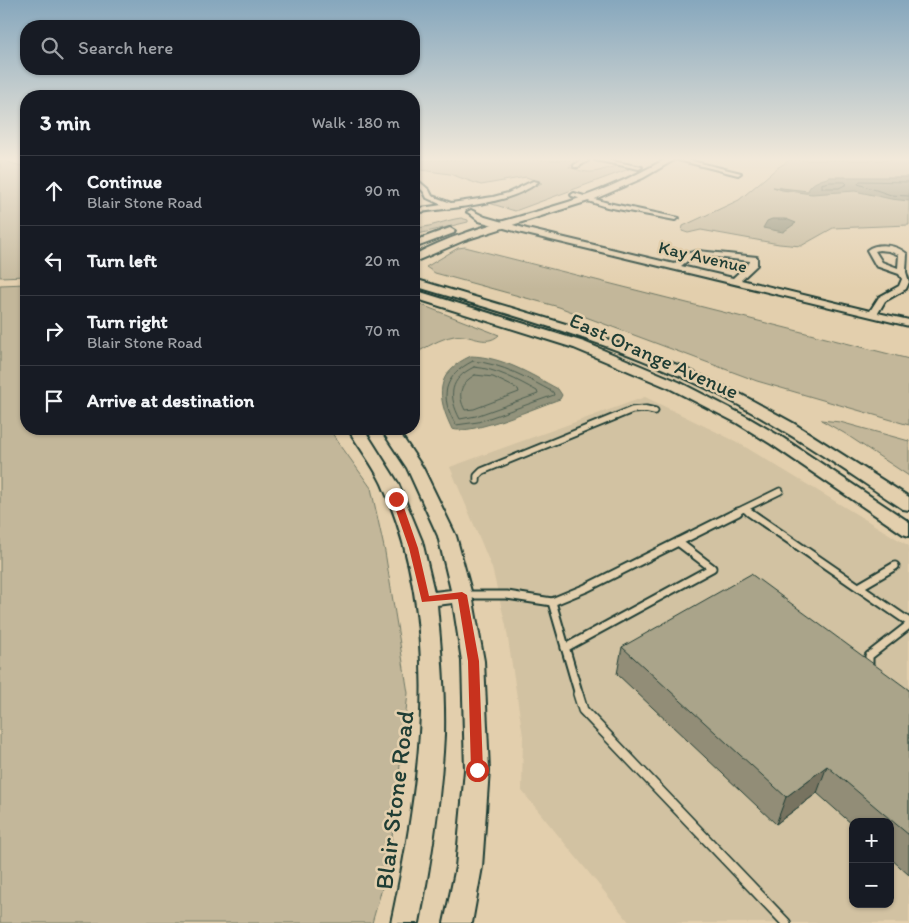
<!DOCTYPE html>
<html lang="en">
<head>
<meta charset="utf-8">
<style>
  :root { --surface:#171b24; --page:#20242c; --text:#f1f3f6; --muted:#9ea1a6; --line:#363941 }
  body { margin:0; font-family:Itim,sans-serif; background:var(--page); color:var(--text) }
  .controls { position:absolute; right:15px; bottom:15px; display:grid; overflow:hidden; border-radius:10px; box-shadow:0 1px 4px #0004 }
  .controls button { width:45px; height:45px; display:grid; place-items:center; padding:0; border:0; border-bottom:1px solid var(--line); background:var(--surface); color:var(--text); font:25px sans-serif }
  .stop { position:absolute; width:15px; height:15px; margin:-11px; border:4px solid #c8321e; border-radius:50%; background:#fff }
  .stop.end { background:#c8321e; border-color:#fff; box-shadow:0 1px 5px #0008 }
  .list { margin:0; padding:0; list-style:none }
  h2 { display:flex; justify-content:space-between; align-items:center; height:65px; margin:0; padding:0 20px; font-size:21px }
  h2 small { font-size:16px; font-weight:400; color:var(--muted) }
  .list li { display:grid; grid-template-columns:32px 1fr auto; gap:15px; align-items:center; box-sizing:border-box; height:70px; padding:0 20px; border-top:1px solid var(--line) }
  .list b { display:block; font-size:19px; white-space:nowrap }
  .list p { margin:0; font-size:16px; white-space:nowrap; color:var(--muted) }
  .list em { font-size:16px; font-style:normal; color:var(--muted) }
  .icon { flex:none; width:28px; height:28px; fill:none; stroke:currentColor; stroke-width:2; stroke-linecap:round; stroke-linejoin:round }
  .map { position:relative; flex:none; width:909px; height:923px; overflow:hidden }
  .search { position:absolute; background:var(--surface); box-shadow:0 1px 4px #0004; left:20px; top:20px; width:400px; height:55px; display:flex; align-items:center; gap:12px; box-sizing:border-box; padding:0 18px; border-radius:20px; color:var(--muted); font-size:19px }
  .panel { position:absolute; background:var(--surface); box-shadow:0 1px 4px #0004; left:20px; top:90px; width:400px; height:345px; border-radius:20px }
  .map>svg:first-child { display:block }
  .built { fill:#d2c2a2; fill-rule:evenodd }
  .green { fill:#c3b79a; stroke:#717a67 }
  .water { fill:#93937c; stroke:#65715f }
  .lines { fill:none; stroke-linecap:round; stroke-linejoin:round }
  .shore { stroke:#4d5f51; stroke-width:1 }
  .lane-far2-casing { stroke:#1f3d34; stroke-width:9 }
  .lane-far1-casing { stroke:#1f3d34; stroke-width:11 }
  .lane-casing { stroke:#1f3d34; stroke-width:12 }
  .street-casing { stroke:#1f3d34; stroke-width:4 }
  .secondary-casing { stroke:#1f3d34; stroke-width:4 }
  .lane-far2 { stroke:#e3cfad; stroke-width:5.5 }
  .lane-far1 { stroke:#e3cfad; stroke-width:7 }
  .lane { stroke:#e3cfad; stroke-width:9 }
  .street { fill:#e3cfad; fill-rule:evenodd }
  .secondary { fill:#e3cfad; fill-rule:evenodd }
  .wall { fill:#928d77; stroke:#1f3d34 }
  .shaded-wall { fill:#777361; stroke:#1f3d34 }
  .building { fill:#aaa48a; stroke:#1f3d34 }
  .route { fill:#c8321e }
  .labels { text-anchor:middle; stroke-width:5; stroke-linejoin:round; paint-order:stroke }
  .far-street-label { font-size:18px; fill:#1f3d34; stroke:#e3cfad }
  .street-label { font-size:21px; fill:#1f3d34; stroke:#e3cfad }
  .near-street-label { font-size:25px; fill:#1f3d34; stroke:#e3cfad }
</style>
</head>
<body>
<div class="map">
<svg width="909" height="923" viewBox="0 0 909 923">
  <rect width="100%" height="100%" fill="#e3cfad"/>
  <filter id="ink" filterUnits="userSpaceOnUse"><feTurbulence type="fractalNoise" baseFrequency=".02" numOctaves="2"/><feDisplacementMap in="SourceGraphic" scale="10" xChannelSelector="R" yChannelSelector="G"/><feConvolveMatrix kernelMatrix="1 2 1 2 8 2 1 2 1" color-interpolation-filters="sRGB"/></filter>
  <g filter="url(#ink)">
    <path class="built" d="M645 397 737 442 909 546V923H630L522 791 523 736 506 626 492 568 450 467ZM853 822H890V904H853Z"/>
    <g class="green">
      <polygon points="0,160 26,167 26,276 0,277"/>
      <path d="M414 160H580L569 167C575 169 582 172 589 172 603 173 615 161 629 169L515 211 489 203 513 196 542 183 526 177 481 185 450 174 414 169Z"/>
      <polygon points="790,160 909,160 909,225 833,228 801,246 779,244 701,230 688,233 682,231 683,226 739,200 777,168"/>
      <path d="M461 218 468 220V222L414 235V228C430 228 445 220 461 218Z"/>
      <polygon points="465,247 909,359 909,425 757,381 559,307 435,273 426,267 458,248"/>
      <polygon points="26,284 26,429 329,429 371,488 385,552 408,693 389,864 372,923 0,923 0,285"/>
      <path d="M414 302 499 335C485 348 470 333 454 336 439 339 427 347 414 354Z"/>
      <polygon points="821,420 840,422 909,441 909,476 844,433"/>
    </g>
    <g class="water">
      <path d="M830 177H909V201L891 199 855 191 812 194 782 190 773 187 808 191C811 182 821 180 830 177Z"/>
      <polygon points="772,219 786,219 796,223 783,232 763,228 767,221"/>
      <path d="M471 356C503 357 530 374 558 389L562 395 560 399C539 406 471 436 452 429 436 396 435 372 471 356Z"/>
    </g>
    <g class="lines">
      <g class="shore">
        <polygon points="831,182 845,182 847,184 839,188 822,188 822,184"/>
        <polyline points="909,182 860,181 858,184 891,195 909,196"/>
        <path d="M473 361C503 364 527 378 553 392L554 395 478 422 456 425C439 397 443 376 473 361Z"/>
        <path d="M474 367C497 369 517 380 537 391L538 394 476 416 460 419C448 396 449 379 474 367Z"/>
        <path d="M475 375 493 377 518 389 519 392 474 409 465 410C457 395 460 383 475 375Z"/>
      </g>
      <g class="lane-far2-casing">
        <g id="lane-far2">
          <polyline points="477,481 477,476 482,471 632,410 646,409 655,411"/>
          <polyline points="744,509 751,513"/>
          <polyline points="735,513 780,491"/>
        </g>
      </g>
      <g class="lane-far1-casing">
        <g id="lane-far1">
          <polyline points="749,512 909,622"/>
          <polyline points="859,587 895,566"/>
          <polyline points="467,595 507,595 552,602 586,588 738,512"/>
          <polyline points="552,602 579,695"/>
          <polyline points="565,648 712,568 678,542"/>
          <polyline points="869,668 869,656 909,625"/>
        </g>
      </g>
      <g class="lane-casing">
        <polyline id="lane" points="578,694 583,710 786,923"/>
      </g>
      <g class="street-casing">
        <g id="street">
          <polygon points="582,160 589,160 578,167 574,167 574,165"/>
          <polygon points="595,160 607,160 642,167 639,169"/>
          <polygon points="678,160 688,160 741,173 738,175"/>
          <path d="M414 177 429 190 432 196 451 203 493 197 508 193 533 181 538 182C508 206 452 207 414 213V209L442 205 427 198 424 192 414 182Z"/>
          <polygon points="574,193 608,203 679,218 675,220 607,207 572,196 571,195"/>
          <path d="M471 210 485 217 527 229 674 264 685 254 698 251 757 257V265L741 280 870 311 879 297 899 286 902 279 899 274 876 266 867 250C878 242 897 245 907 254L906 272 909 282 906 289 885 301 878 313 909 320V326L522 233 479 221 469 213 467 212ZM879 250 889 251 899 255 898 268 882 262 875 251ZM698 255 750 261V262L733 278 681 266 691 258Z"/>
        </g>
      </g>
      <g class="secondary-casing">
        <g id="secondary">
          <path d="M664 160H674L643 178 595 199 465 240 414 262V255C458 231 507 221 555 206 593 195 629 179 664 160Z"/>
          <polygon points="450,228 455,231 454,233 414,248 414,241"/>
          <path d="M414 279 569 325 680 366 742 395 793 423 909 497V510L903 509C839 466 775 422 706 388 613 343 513 315 414 286Z"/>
          <polygon points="414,290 584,342 679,382 747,417 783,438 909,522 909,536 903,534 771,444 737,423 669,388 574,348 414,298"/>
          <path d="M348 429H364L398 483 422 541 434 592 451 590 438 536 407 468 381 429H397L423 468 456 536 472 595 484 661 489 770 482 867 472 923H444L456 867 465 770 462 661 453 603 437 605C441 648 445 691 444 735 441 798 431 861 419 923H391C422 778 444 624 382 484 373 465 359 447 348 429Z"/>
        </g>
      </g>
      <use href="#lane-far2" class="lane-far2"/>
      <use href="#lane-far1" class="lane-far1"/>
      <use href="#lane" class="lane"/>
      <use href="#street" class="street"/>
      <use href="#secondary" class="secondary"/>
    </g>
    <polygon class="wall" points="622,647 909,690 909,875 890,858 890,822 853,822 853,825 817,793 776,824 617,674"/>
    <polygon class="shaded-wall" points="827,766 817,793 776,824 786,797"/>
    <polygon class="building" points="751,574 909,690 909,835 827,766 786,797 622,647"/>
  </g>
  <linearGradient id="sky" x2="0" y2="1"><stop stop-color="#86a7bd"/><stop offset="0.55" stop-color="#f2e9da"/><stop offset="1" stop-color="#f2e9da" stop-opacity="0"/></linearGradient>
  <rect width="909" height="289" fill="url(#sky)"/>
  <polygon class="route" points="396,496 401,499 418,548 429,596 462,592 467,595 479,661 483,770 481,774 473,774 471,770 468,661 458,599 422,602 409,548 392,499"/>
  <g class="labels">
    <g class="far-street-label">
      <text transform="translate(703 257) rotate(13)" y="6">Kay Avenue</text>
    </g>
    <g class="street-label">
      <text transform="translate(654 356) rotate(24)" y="7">East Orange Avenue</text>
    </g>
    <g class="near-street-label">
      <text transform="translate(394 800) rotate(-83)" y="9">Blair Stone Road</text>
    </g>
  </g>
</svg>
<div class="controls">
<button>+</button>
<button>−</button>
</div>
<div class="stop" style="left:477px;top:770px"></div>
<div class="stop end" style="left:396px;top:499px"></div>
<div class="search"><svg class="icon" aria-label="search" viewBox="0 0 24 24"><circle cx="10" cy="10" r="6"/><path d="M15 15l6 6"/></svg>Search here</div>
<section class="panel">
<h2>3 min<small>Walk · 180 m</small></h2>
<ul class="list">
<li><svg class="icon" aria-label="ahead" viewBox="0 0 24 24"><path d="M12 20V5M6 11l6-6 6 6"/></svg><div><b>Continue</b><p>Blair Stone Road</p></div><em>90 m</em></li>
<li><svg class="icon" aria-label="left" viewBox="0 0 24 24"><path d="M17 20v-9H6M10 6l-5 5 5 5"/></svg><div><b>Turn left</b></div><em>20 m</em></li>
<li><svg class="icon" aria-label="right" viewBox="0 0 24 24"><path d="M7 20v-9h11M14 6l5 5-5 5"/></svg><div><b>Turn right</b><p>Blair Stone Road</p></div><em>70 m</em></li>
<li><svg class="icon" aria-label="arrive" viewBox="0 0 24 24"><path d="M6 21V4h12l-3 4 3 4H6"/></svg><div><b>Arrive at destination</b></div></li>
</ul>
</section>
</div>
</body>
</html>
